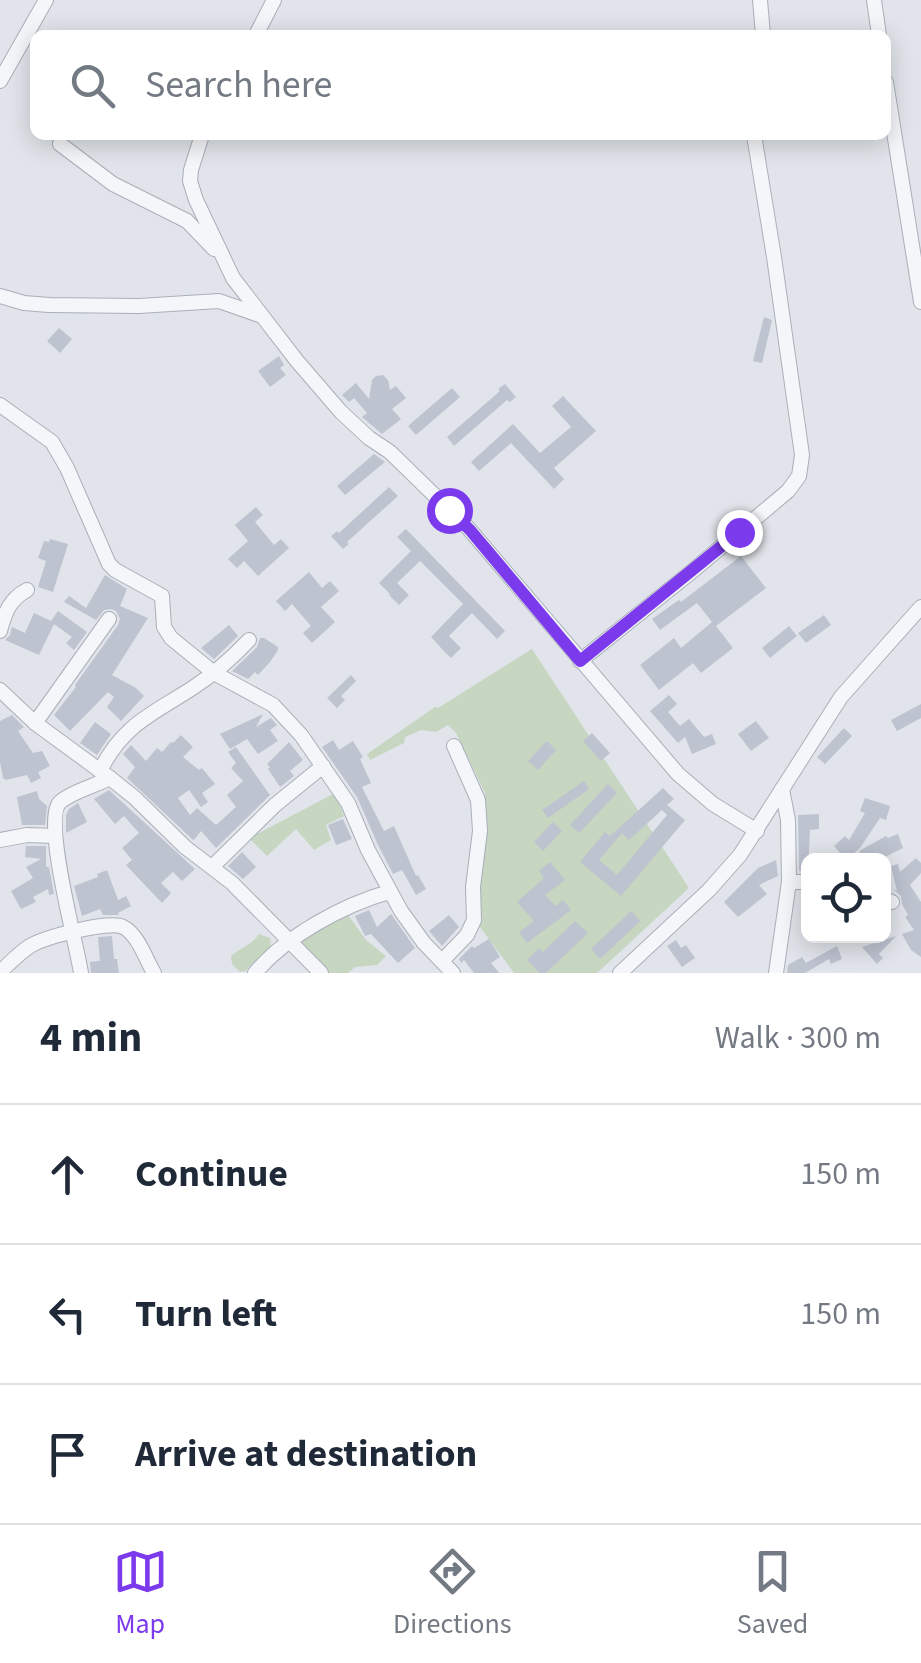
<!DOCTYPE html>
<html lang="en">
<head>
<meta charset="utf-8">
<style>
  :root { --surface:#fff; --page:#f2f2f3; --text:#1f2937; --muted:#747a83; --line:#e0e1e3; --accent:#7c3aed }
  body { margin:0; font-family:"Source Sans 3",sans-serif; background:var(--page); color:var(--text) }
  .controls { position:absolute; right:30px; bottom:30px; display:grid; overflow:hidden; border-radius:15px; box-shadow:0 5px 25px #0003 }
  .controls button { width:90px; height:90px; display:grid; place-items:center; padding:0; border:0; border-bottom:2px solid var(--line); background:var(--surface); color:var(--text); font:50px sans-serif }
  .stop { position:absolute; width:30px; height:30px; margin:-22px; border:8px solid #7c3aed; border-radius:50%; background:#fff }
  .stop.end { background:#7c3aed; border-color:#fff; box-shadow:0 2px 10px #0008 }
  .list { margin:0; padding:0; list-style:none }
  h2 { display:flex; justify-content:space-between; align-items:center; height:130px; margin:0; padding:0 40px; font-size:42px }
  h2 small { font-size:32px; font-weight:400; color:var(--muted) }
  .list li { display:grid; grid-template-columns:65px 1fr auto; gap:30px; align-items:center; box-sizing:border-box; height:140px; padding:0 40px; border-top:2px solid var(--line) }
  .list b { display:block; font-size:38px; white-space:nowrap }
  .list em { font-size:32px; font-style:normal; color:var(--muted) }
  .icon { flex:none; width:55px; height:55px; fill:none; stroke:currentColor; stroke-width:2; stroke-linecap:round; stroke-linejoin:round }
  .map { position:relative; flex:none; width:921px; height:973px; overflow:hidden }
  .search { position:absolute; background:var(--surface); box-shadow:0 5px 25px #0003; left:30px; right:30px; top:30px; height:110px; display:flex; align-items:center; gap:25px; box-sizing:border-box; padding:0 35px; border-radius:15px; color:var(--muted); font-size:38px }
  .sheet { height:550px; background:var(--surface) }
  nav { display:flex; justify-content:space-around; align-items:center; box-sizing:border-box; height:140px; border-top:2px solid var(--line); background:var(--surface); font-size:28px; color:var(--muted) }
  nav a { display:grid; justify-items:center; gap:5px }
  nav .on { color:var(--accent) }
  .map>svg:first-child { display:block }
  .green { fill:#c6d6c1 }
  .building { fill:#bdc3cf; fill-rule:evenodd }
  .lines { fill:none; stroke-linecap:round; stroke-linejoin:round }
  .minor-casing { stroke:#a9afb9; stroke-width:16 }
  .minor { stroke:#f4f6f9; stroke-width:14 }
  .route { stroke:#7c3aed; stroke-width:12 }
</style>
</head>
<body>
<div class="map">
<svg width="921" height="973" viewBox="0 0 921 973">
  <rect width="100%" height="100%" fill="#e1e5eb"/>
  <g class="green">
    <polygon points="532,649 689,888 597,973 514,973 480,927 478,866 485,793 456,733 448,725 436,732 421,730 405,737 404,743 370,760 367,754 435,707 438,708"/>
    <polygon points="335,793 344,816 326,825 331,840 314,850 296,829 267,856 249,838"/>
    <polygon points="346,912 366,940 386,956 377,965 355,967 348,973 328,973 293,944"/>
    <path d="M259 934 270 938 271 948C263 956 251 962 246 971L240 972 232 964 231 956C241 947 251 946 259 934Z"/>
  </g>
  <g class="building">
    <polygon points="764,317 772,320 762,363 753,361"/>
    <polygon points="59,328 72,339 60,353 47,341"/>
    <polygon points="279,356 284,365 280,368 286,375 270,387 258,371"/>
    <polygon points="383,375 388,380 390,390 396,386 406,398 392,409 401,419 382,434 362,417 367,413 354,398 349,402 342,395 356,383 369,399 372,380 376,376"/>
    <polygon points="505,384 516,397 510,402 507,400 454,446 447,437 500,391 498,389"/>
    <polygon points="452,388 460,397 416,435 408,426"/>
    <polygon points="563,396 596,431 554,468 564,479 554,489 511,443 479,471 471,462 513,424 540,453 571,427 552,406"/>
    <polygon points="374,454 385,462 345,495 337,486"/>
    <polygon points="389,487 398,496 347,542 349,544 343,549 331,536 337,531 339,533"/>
    <polygon points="256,507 263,515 255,522 274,545 281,539 289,548 258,576 244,561 237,568 228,559 248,541 235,525"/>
    <polygon points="406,529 505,631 497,639 472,613 449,636 461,648 451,658 442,649 431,637 463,604 420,561 397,583 409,595 399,605 389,595 390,594 379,583 411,551 397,537"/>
    <polygon points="50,539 68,544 53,592 38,587 46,561 38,558 44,541 49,542"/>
    <polygon points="741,556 766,588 716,626 733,648 701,673 693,663 659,690 640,665 674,638 681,648 712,622 697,603 660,630 652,619 679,600 681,602"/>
    <polygon points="309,572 322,588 330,581 339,591 321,607 335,622 312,643 303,633 311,626 292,604 285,611 276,601"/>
    <polygon points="105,575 127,589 120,606 148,618 112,675 136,688 144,696 121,721 107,707 114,697 108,692 70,731 54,715 76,687 75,685 118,625 120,619 116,611 111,609 104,610 96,620 64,602 69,596 86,608"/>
    <polygon points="58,611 87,632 74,650 66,643 72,637 54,624 39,655 5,640 10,635 12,627 25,633 34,613 51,621"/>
    <polygon points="824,615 831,625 806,643 798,633"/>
    <polygon points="229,625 238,636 214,659 201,648"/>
    <polygon points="789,626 797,636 770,658 762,648"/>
    <polygon points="260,638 264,638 278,647 278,650 270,662 258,675 255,672 248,679 232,671 257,647"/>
    <polygon points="351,675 356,681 341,696 345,700 337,708 327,698"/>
    <polygon points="669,695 677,704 668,712 680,726 689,719 704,737 712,734 716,744 692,754 685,737 678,743 650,711"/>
    <polygon points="921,704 921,718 897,731 891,720"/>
    <polygon points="263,714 256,727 271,718 277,725 270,730 278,741 258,754 247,739 230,749 220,734"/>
    <polygon points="12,715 24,727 18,731 33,753 42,751 50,766 38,772 41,778 31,783 27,775 6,780 3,778 0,762 0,721"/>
    <polygon points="756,721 769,738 751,751 738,734"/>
    <polygon points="95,722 111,734 97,755 80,743"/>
    <polygon points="844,728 852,736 825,764 817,757"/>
    <polygon points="592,733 610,753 601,761 583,741"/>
    <polygon points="181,735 193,747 183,757 199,770 202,768 215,784 202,793 208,802 201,807 189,790 178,798 190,815 197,808 216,825 236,807 227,795 243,781 231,768 236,763 228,752 236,747 270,795 216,848 201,831 194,840 192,839 127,778 135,767 123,754 131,745 146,761 157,748 162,752 171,742 173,743"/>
    <polygon points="333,740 339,750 353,741 363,757 360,759 371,783 362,787 384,831 394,826 416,876 418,875 426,889 416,895 402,870 393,874 378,845 357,797 322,747"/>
    <polygon points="547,741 556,750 538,770 528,761"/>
    <polygon points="289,742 303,760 290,771 294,776 280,787 268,769 270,767 267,764"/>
    <polygon points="584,781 589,789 548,818 542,810"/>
    <polygon points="608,784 617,793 579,833 570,825"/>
    <path d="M663 788 674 799 667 805 685 820 621 896 580 862 605 832 610 836ZM662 810 667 815 617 875 599 860 622 833 629 840Z"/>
    <polygon points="109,790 195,869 182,881 173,872 161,883 171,893 162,903 126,865 132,860 122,848 139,833 124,816 115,824 94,799"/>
    <polygon points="37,791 39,799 47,806 45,825 22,825 17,797"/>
    <polygon points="865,798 890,806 886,820 880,818 860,848 847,860 837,860 842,855 834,846 845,836 849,840 865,813 860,811"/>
    <polygon points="78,803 87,822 66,833 66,815 69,809"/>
    <polygon points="819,814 819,829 810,830 808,871 799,871 798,815"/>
    <polygon points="343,819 352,839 336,845 328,825"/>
    <polygon points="553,822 562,831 543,851 534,842"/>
    <polygon points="898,834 903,848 879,860 866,860 859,851 886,836 888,838"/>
    <polygon points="26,846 46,846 46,867 49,867 54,894 49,895 48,889 33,897 36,902 21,909 11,891 33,878 26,867 41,859 25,857"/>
    <polygon points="242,852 256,867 243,879 228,866"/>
    <polygon points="916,858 921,863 921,873 910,885 921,902 921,957 911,950 902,934 914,930 905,917 908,915 902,904 901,896 893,889 897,891 891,866 898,864 900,872"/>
    <polygon points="776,860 778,876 759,885 767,894 738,917 724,902 758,868"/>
    <polygon points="550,862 565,880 545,895 555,906 563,900 571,910 527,943 519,932 534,921 517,902 544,878 539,871"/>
    <polygon points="107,870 118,900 126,896 131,906 118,913 119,915 103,915 100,909 82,916 74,886 98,877 97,874"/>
    <polygon points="369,910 377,927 391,914 415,948 398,963 371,934 365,936 355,916"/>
    <polygon points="631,911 640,921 600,959 591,949"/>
    <polygon points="449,915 459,927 442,946 429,931"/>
    <polygon points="575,921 588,933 546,973 540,973 527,960 539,948 543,952"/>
    <polygon points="112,936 114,959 117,959 119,973 91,973 90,962 100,961 98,937"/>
    <polygon points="896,936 879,954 883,958 877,964 862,947"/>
    <polygon points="489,939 500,957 491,963 499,973 474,973 464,960 461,963 459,959 472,946 474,948"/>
    <polygon points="676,940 681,948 686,945 695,958 682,967 667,946"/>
    <polygon points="837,946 842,959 831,964 829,959 805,973 787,973 788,965 802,957 806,963"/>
  </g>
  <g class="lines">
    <g class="minor-casing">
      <g id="minor">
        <polyline points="760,0 763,35"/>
        <polyline points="874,0 879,35"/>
        <polyline points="256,35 274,0"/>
        <polyline points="0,81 46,0"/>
        <polyline points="886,82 921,302"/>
        <polyline points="202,135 191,170 190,181 196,200 233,278 297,361 341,412 369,438 390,452 469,529 678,774 713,804 757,831"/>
        <polyline points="60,144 113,184 187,221 214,249"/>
        <polyline points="0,296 24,303 49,305 139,306 219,301 262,316"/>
        <polyline points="0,405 52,442 67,468 109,564 115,570 162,596 164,627 171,638 214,673 273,705 301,735 348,803 368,850 401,911 424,943 453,973"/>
        <path d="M0 631C5 612 10 599 27 590"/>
        <polyline points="580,661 690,573 788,491 799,476 802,455 774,257 754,135"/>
        <polyline points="0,690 35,723 110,778 135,798 185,847 232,883 321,973"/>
        <polyline points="35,723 109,619"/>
        <path d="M100 771C123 724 153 714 194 687 214 674 232 658 249 640"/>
        <polyline points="0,840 27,835 55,836"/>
        <polyline points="212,867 275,805 323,766"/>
        <polyline points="789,882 808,882"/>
        <polyline points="884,899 892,902"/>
        <polyline points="442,961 467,935 474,920 473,887 480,831 478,800 454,746"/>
        <path d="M0 972C10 963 19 953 30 946 45 937 109 920 123 927 138 934 146 960 154 973"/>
        <path d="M81 973C77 945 42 819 60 802 73 791 95 786 110 778"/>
        <path d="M255 973C286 936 343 905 389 892"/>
        <polyline points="620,973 709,890 740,855 841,697 921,607"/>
        <polyline points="776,973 789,882 788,820 782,789"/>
      </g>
    </g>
    <use href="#minor" class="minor"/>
  </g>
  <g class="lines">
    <polyline class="route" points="449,510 470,530 580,661 739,532"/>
  </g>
</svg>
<div class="controls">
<button><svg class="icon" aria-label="locate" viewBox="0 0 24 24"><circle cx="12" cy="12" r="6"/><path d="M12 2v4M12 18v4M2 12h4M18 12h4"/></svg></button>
</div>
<div class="stop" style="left:449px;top:510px"></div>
<div class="stop end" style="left:739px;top:532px"></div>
<div class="search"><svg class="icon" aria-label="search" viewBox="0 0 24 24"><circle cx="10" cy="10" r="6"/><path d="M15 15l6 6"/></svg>Search here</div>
</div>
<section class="sheet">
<h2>4 min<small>Walk · 300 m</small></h2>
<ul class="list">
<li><svg class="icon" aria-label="ahead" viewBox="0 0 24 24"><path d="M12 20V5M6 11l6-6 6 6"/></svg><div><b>Continue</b></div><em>150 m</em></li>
<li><svg class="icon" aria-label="left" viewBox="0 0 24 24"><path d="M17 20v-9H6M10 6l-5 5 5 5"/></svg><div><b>Turn left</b></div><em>150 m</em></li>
<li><svg class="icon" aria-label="arrive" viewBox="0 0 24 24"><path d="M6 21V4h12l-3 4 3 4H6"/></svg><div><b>Arrive at destination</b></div></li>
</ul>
</section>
<nav>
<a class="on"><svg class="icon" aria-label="map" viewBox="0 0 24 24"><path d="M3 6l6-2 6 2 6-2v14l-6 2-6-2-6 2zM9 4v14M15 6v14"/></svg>Map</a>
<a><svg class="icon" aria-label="directions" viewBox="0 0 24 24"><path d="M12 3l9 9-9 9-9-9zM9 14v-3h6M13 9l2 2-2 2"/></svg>Directions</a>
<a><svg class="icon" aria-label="saved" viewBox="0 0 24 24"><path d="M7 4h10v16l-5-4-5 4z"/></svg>Saved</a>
</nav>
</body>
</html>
